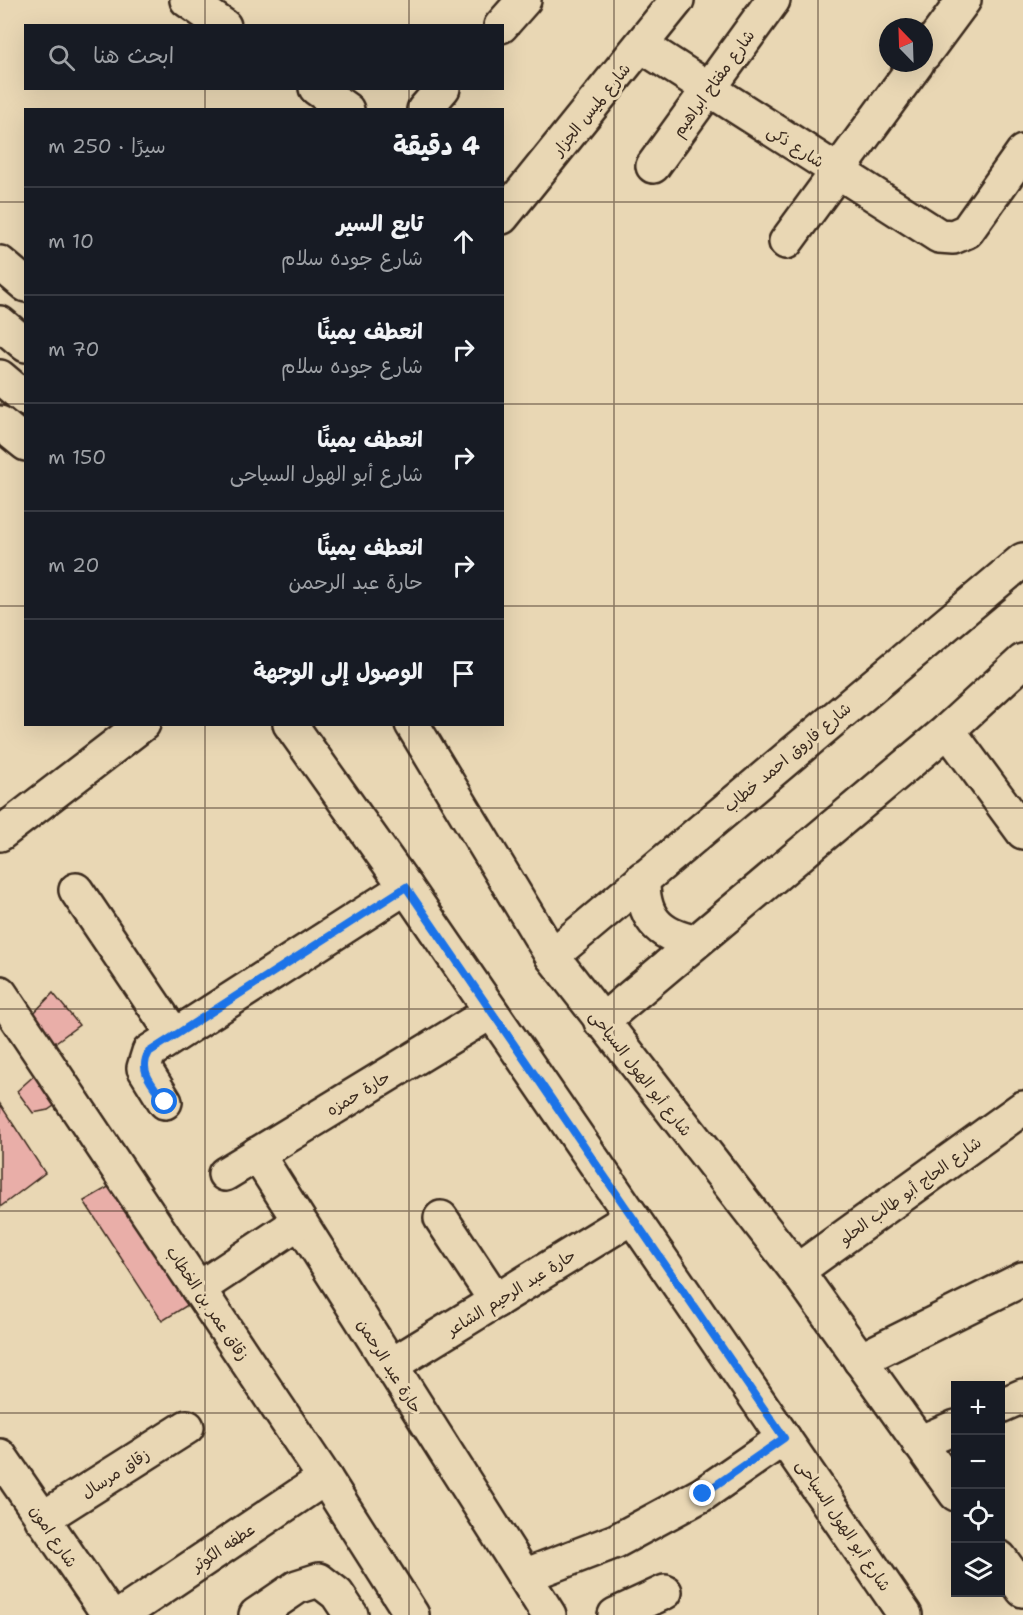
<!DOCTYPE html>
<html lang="ar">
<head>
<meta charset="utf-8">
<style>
  :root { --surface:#171b24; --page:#20242c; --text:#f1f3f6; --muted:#9ea1a6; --line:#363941 }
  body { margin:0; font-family:"Shantell Sans","Playpen Sans Arabic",sans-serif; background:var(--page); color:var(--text); direction:rtl }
  .controls { position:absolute; right:18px; bottom:18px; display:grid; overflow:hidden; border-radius:0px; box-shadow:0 6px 24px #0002 }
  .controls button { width:54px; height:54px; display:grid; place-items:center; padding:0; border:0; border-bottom:2px solid var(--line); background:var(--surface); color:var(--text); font:30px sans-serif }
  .compass { position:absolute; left:879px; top:18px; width:54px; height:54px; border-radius:50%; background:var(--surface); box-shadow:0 6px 24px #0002; rotate:337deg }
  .stop { position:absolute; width:18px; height:18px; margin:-14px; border:4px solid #1a73e8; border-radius:50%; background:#fff }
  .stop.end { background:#1a73e8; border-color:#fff; box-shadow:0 2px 6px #0008 }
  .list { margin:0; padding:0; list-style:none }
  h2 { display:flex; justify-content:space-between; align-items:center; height:78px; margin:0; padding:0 24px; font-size:26px }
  h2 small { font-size:20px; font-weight:400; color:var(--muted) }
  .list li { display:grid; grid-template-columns:39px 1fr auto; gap:18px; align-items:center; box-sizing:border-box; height:108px; padding:0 24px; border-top:2px solid var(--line) }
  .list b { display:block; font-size:22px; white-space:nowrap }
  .list p { margin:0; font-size:20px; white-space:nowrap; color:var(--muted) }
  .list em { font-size:20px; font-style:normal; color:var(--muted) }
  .icon { flex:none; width:33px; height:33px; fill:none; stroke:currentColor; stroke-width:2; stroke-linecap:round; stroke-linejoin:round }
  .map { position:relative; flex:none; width:1023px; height:1615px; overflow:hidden; direction:ltr }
  .search { position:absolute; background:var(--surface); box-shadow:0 6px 24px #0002; left:24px; top:24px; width:480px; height:66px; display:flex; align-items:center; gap:15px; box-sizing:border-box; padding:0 21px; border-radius:0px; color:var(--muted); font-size:22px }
  .panel { position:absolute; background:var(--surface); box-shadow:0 6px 24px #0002; left:24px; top:108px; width:480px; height:618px; border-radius:0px; direction:rtl }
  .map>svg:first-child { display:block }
  .building { fill:#e9aea8; stroke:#3b2a1e; stroke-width:1.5 }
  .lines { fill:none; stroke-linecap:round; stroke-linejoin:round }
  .street-casing { stroke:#3b2a1e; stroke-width:38 }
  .secondary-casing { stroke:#3b2a1e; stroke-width:38 }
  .street { stroke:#e9d7b4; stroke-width:33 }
  .secondary { stroke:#e9d7b4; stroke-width:33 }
  .route { stroke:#1a73e8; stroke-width:8 }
  .grid { fill:none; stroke:#3b2a1e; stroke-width:1.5; stroke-opacity:0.55 }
  .labels { text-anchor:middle; stroke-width:6; stroke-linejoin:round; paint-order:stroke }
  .street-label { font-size:16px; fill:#3b2a1e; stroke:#e9d7b4 }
</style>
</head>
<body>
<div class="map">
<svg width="1023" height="1615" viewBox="0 0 1023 1615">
  <rect width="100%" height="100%" fill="#e9d7b4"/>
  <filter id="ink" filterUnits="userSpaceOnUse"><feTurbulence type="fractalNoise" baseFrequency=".0167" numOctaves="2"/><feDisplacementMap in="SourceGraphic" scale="12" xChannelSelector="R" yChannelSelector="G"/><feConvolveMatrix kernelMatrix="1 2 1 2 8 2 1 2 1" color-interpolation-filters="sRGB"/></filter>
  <g filter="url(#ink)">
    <g class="building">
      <polygon points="53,993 79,1025 49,1047 30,1017"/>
      <polygon points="47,1064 67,1097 48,1110 33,1113 17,1091"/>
      <polygon points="0,1104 45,1173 0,1207"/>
      <polygon points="124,1178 199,1298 162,1321 84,1201"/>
    </g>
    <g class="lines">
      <g class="street-casing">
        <g id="street">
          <polyline points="187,0 224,26"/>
          <polyline points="501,26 524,0"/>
          <polyline points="642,46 939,236 953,237 967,231 1023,152"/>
          <polyline points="924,54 964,0"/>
          <polyline points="316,88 347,110"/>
          <polyline points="424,110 443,88"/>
          <polyline points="653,166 773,0"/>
          <polyline points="502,217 677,0"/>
          <polyline points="786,242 917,63"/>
          <polyline points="948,730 1023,832"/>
          <polyline points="0,834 143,724"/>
          <polyline points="76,890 174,1035"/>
          <polyline points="0,993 325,1478 412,1615"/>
          <polyline points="165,1102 144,1068 149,1052 406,887"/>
          <polyline points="257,1154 549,1615"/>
          <polyline points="225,1174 491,1012"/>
          <polyline points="441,1218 496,1301"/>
          <polyline points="797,1271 1023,1108"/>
          <polyline points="198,1289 299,1222"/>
          <polyline points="860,1360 1023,1279"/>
          <polyline points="390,1366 632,1217"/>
          <polyline points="1000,1406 1023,1396"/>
          <polyline points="919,1443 956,1427"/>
          <polyline points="0,1456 109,1615"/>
          <polyline points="42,1519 187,1427"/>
          <polyline points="524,1576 616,1541 703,1494 784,1438"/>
          <polyline points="121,1615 325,1478"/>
          <polyline points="256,1615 297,1587 319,1580 337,1594 351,1615"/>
          <polyline points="615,1615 665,1592"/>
        </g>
      </g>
      <g class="secondary-casing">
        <g id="secondary">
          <polyline points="0,263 26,285"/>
          <polyline points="0,323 26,345"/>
          <polyline points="0,377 26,399"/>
          <polyline points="0,423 26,444"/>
          <polyline points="290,724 406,887 905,1615"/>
          <polyline points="412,724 552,956 797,1271 956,1494"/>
          <path d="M643 878C642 916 657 935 695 942"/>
          <polyline points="552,956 1023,560"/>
          <polyline points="601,1022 948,730 1023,661"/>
          <polyline points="1000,1558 1023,1590"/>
        </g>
      </g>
      <use href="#street" class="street"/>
      <use href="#secondary" class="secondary"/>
    </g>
  </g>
  <g class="lines" filter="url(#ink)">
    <path class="route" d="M165 1102C154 1086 137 1071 149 1052L406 887 784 1438 703 1494"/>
  </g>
  <path class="grid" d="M205 0V26M409 0V26M614 0V1615M818 0V1615M205 88V110M409 88V110M0 202H26M502 202H1023M0 404H26M502 404H1023M0 606H26M502 606H1023M205 724V1615M409 724V1615M0 808H1023M0 1009H1023M0 1211H1023M0 1413H956M1000 1413H1023"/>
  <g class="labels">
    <g class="street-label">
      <text transform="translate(713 83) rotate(-54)" y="6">شارع مفتاح ابراهيم</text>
      <text transform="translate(591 109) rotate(-51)" y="6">شارع لميس الجزار</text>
      <text transform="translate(796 146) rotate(33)" y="6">شارع ذكى</text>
      <text transform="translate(787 757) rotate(-40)" y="6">شارع فاروق احمد خطاب</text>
      <text transform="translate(641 1073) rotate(52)" y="6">شارع أبو الهول السياحى</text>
      <text transform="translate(358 1093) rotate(-31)" y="6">حارة حمزه</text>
      <text transform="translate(910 1190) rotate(-36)" y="6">شارع الحاج أبو طالب الحلو</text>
      <text transform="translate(511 1292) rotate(-32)" y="6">حارة عبد الرحيم الشاعر</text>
      <text transform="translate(208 1303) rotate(56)" y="6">زقاق عمر بن الخطاب</text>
      <text transform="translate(390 1366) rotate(58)" y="6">حارة عبد الرحمن</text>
      <text transform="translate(115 1473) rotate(-33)" y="6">زقاق مرسال</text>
      <text transform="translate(844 1525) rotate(56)" y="6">شارع أبو الهول السياحى</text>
      <text transform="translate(54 1536) rotate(56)" y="6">شارع امون</text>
      <text transform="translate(223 1547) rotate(-34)" y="6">عطفه الكوثر</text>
    </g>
  </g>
</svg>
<div class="controls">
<button>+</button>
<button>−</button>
<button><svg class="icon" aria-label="locate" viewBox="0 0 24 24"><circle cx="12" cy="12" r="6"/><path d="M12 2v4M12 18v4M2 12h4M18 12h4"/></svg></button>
<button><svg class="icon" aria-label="layers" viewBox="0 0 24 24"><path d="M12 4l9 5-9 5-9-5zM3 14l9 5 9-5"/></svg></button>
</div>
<svg class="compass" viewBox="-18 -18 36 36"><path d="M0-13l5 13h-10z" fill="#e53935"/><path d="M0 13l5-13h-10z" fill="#9ea1a6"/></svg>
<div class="stop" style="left:165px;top:1102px"></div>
<div class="stop end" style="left:703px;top:1494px"></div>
<div class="search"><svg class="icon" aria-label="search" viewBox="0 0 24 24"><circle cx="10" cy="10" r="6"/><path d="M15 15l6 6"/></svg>ابحث هنا</div>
<section class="panel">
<h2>4 دقيقة<small>سيرًا · 250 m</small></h2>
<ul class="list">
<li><svg class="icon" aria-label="ahead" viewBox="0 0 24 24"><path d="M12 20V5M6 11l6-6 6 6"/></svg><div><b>تابع السير</b><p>شارع جوده سلام</p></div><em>10 m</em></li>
<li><svg class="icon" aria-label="right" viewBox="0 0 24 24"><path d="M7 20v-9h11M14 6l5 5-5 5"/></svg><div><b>انعطف يمينًا</b><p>شارع جوده سلام</p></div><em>70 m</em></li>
<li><svg class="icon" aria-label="right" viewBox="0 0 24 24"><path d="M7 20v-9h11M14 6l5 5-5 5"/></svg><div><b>انعطف يمينًا</b><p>شارع أبو الهول السياحى</p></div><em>150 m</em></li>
<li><svg class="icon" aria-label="right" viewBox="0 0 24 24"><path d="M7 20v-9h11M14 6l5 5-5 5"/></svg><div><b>انعطف يمينًا</b><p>حارة عبد الرحمن</p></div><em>20 m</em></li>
<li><svg class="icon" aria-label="arrive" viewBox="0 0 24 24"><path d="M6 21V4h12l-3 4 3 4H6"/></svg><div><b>الوصول إلى الوجهة</b></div></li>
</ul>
</section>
</div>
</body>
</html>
